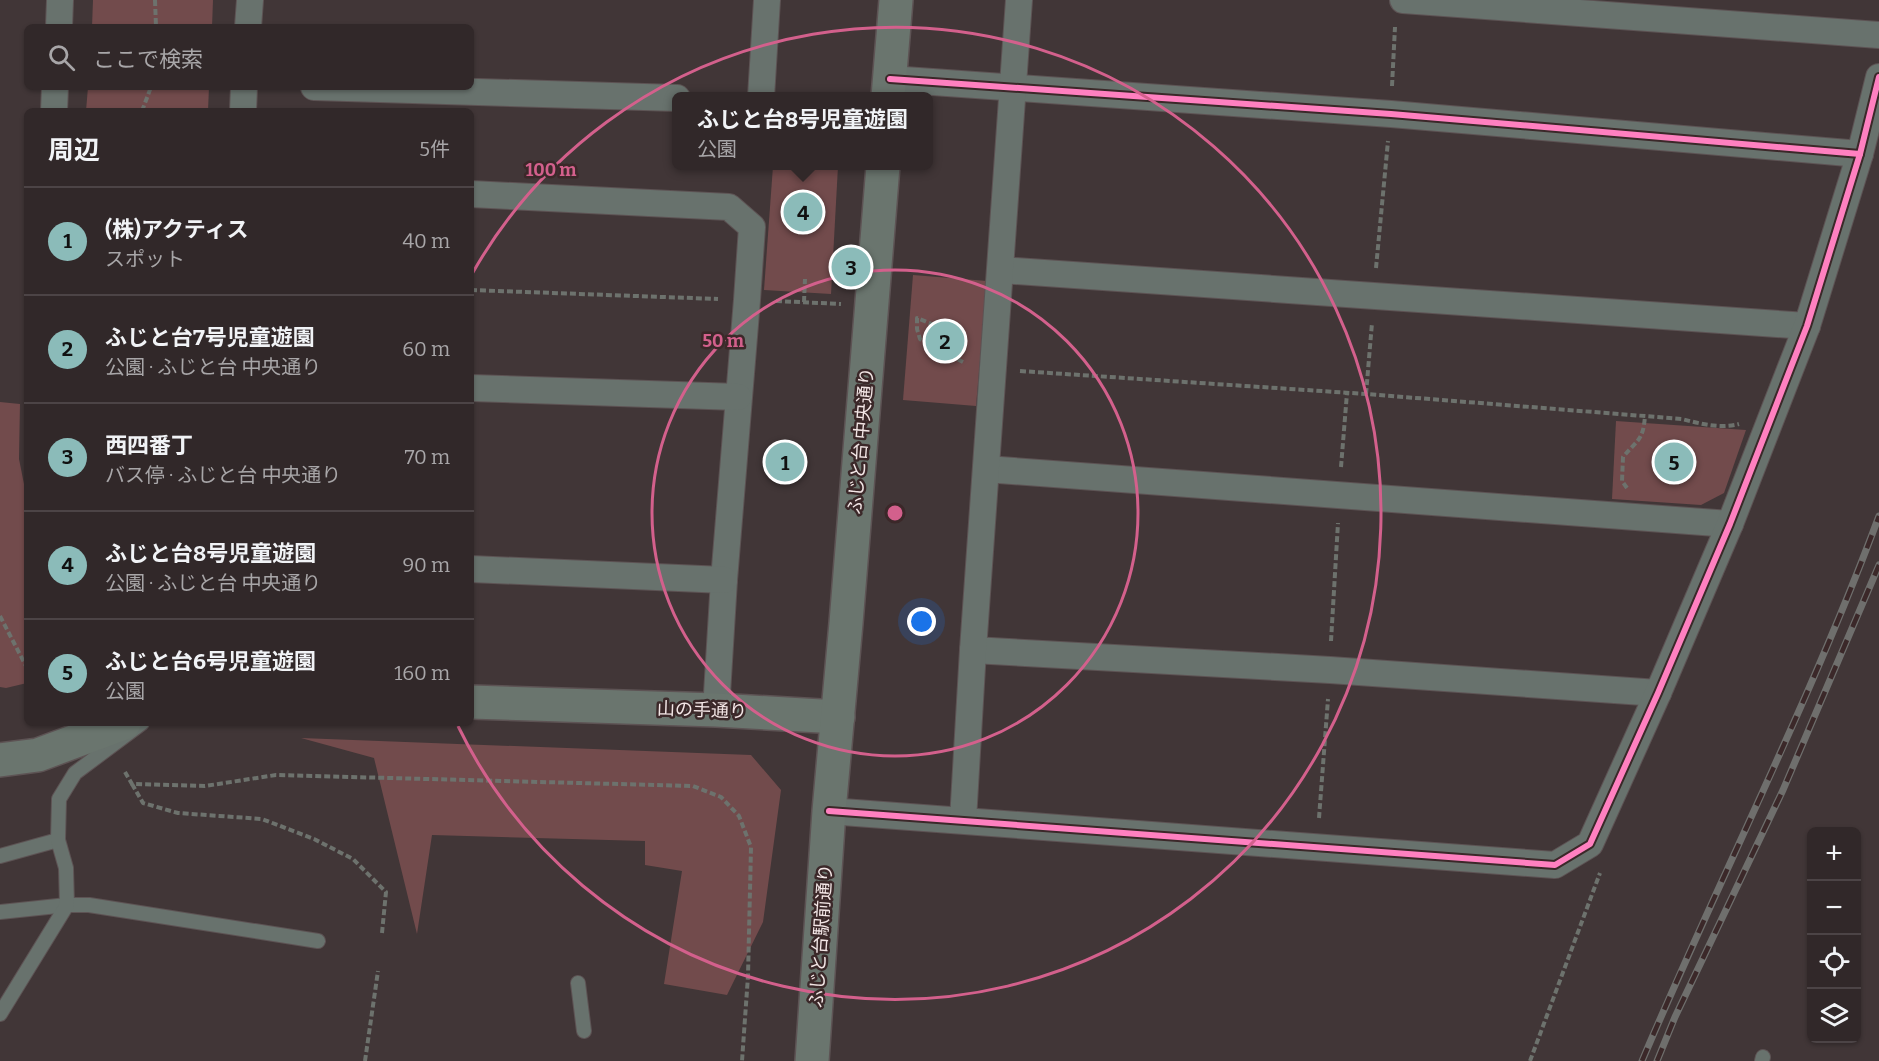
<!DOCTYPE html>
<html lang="ja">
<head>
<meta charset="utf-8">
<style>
  :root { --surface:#312829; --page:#393031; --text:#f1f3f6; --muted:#a8a6a8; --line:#4c4446; --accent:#8bbbb9 }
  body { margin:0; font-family:Bitter,"Noto Sans JP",serif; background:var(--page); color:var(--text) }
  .controls { position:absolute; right:18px; bottom:18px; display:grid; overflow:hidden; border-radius:9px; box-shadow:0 2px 4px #0004 }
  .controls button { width:54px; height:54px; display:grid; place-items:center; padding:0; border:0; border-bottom:2px solid var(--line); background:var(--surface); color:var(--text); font:30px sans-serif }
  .you { position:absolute; left:922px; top:622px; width:21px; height:21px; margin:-15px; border:4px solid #fff; border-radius:50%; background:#1a73e8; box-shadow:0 0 0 9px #1a73e833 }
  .badge { display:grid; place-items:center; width:39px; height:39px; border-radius:50%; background:var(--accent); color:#111; font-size:20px; font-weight:700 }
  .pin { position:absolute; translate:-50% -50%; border:3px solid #fff; box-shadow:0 2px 6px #0006 }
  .popup { position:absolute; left:672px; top:92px; width:261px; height:78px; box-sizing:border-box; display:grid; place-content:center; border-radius:9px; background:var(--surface); filter:drop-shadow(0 2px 4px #0005); font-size:20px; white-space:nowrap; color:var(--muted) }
  .popup b { font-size:22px; color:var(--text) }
  .popup::after { content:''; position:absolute; left:50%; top:100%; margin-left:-12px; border:12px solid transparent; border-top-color:var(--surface) }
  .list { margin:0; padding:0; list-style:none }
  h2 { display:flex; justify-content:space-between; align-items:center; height:78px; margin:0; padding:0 24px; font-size:26px }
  h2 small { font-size:20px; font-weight:400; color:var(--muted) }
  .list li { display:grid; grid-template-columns:39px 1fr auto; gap:18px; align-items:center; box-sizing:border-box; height:108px; padding:0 24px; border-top:2px solid var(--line) }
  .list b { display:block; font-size:22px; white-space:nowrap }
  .list p { margin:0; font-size:20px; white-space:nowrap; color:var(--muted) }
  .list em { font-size:20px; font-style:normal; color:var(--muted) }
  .icon { flex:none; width:33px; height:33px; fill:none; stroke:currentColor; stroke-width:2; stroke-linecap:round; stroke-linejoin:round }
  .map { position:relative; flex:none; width:1879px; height:1061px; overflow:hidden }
  .search { position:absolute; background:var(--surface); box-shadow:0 2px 4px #0004; left:24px; top:24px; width:450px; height:66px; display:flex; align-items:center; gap:15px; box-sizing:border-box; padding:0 21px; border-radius:9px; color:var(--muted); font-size:22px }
  .panel { position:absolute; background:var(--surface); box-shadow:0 2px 4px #0004; left:24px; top:108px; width:450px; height:618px; border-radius:9px }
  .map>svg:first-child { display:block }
  .green { fill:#724b4c }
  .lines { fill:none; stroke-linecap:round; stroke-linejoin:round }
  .lane-casing { stroke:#5d5354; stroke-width:16 }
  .street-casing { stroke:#5d5354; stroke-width:28 }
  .secondary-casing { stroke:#5d5354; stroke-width:36 }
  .path { stroke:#6d726d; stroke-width:4; stroke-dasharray:6 3; stroke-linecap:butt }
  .lane { stroke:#68726d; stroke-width:14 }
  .street { stroke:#68726d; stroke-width:26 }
  .secondary { stroke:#6a756e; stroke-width:33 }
  .rail-casing { stroke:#6f6f6d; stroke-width:7 }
  .rail { stroke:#3b2829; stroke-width:4.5; stroke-dasharray:14; stroke-linecap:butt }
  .cycleway-casing { stroke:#3b2829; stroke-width:10 }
  .cycleway { stroke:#ff80c0; stroke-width:6 }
  .ring { fill:none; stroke:#d3608c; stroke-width:3 }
  .labels { text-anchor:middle; stroke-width:5; stroke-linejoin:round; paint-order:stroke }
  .street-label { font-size:18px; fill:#f3e6e6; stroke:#3b2829 }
  .centre { fill:#d3608c; stroke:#3b2829; stroke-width:3 }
  .ring-label { font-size:18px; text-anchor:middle; font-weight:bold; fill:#d3608c; stroke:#3b2829; stroke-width:5; stroke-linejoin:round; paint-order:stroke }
</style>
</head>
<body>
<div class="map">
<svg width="1879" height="1061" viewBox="0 0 1879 1061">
  <rect width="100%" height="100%" fill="#413637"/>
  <g class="green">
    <polygon points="93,0 213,0 212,27 92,27"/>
    <polygon points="88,87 209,87 208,111 86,111"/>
    <polygon points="773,166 838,166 831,294 764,290"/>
    <polygon points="913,275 987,281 976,406 903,400"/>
    <polygon points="0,402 20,404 19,459 27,499 27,683 6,688 0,687"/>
    <polygon points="1616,421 1746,430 1724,493 1701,505 1612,499"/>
    <polygon points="301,738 751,755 781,790 763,922 727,995 664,984 682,871 645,865 645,841 432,835 417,934 374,758"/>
  </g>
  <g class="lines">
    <g class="lane-casing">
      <g id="lane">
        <polyline points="0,856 58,840"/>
        <polyline points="0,912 67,905 89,905 318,941"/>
        <polyline points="578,983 584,1031"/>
        <polyline points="0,1014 67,905 66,868 58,840 59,799 75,773 142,723"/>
        <polyline points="1762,1061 1763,1057"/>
      </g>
    </g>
    <g class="street-casing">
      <g id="street">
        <polyline points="1403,0 1879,35"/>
        <polyline points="59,27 60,0"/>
        <polyline points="248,27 250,0"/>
        <polyline points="890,79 1391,114 1860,154"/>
        <polyline points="314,87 677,98"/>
        <polyline points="761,97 767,0"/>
        <polyline points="54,111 55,87"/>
        <polyline points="243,111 244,87"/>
        <polyline points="471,194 729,207 752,227 747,300 724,580 716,710"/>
        <polyline points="1001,270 1807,326"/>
        <polyline points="471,388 738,397"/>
        <polyline points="986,469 1730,524"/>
        <polyline points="471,569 724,580"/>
        <polyline points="973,650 1330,670 1658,693"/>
        <polyline points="829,811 1555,865 1590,844 1658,693 1730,524 1807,326 1860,154 1879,77"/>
        <polyline points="963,820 973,650 1019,0"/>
      </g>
    </g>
    <g class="secondary-casing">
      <g id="secondary">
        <polyline points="888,97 896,0"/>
        <polyline points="471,702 716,710 838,717"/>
        <polyline points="0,760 38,755 124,723"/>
        <polyline points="812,1061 829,811 846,623 883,166"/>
      </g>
    </g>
    <g class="path">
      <polyline points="155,0 156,27"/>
      <polyline points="1392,86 1395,27"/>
      <polyline points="142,111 151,87"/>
      <polyline points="1376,268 1388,141"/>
      <polyline points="471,290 718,299"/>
      <polyline points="776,301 841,304"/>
      <polyline points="804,302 805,279"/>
      <polyline points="938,345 929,345 920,339 917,329 917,318 939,327 938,345 947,354 963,362"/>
      <path d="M1020 371 1366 394 1682 419C1701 424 1720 429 1739 424"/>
      <polyline points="1366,394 1372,323"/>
      <polyline points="1341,467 1347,393"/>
      <path d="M1627 488 1622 481 1623 457C1638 439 1643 441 1645 416"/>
      <polyline points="0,616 27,668"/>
      <polyline points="1331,641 1338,523"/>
      <polyline points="125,772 132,784 205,786 276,775 693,786 721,797 739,816 751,847 748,976 742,1061"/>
      <polyline points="132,784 143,803 178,813 262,819 314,839 353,859 386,892 382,933"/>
      <polyline points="1319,818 1328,699"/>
      <polyline points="365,1061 378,971"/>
      <polyline points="1530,1061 1600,873"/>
    </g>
    <use href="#lane" class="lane"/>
    <use href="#street" class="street"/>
    <use href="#secondary" class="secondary"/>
    <g class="rail-casing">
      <g id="rail">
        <path d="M1642 1061C1719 879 1810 702 1879 516"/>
        <polyline points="1657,1061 1675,1017 1783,790 1879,565"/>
      </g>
    </g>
    <use href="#rail" class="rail"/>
    <g class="cycleway-casing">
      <g id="cycleway">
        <polyline points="890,79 1391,114 1860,154"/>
        <polyline points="829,811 1555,865 1590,844 1658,693 1730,524 1807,326 1860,154 1879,77"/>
      </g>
    </g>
    <use href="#cycleway" class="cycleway"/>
  </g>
  <g class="ring">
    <circle cx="895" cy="513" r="243"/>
    <path d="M472 274A486 486 0 1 1 458 726"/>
  </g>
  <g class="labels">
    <g class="street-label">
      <text transform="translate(861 441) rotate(-85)" y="6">ふじと台 中央通り</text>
      <text transform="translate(702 710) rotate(2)" y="6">山の手通り</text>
      <text transform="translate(821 936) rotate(-86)" y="6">ふじと台駅前通り</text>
    </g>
  </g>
  <circle cx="895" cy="513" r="9" class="centre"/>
  <g class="ring-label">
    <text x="551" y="176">100 m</text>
    <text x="723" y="347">50 m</text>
  </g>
</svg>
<div class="controls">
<button>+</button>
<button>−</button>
<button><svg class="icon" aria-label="locate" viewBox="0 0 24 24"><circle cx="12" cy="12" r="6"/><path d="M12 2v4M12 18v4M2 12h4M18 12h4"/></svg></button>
<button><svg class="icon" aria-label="layers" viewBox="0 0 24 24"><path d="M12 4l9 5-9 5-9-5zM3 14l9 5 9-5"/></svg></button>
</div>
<div class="you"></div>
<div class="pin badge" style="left:785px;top:462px">1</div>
<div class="pin badge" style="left:945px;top:341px">2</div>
<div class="pin badge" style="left:851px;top:267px">3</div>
<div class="pin badge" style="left:803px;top:212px">4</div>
<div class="popup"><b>ふじと台8号児童遊園</b>公園</div>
<div class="pin badge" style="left:1674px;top:462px">5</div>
<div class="search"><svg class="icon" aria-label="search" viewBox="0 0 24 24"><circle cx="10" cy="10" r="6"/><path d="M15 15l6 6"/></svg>ここで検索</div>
<section class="panel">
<h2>周辺<small>5件</small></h2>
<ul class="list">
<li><span class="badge">1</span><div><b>(株)アクティス</b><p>スポット</p></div><em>40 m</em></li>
<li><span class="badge">2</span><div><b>ふじと台7号児童遊園</b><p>公園 · ふじと台 中央通り</p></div><em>60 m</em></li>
<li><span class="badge">3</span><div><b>西四番丁</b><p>バス停 · ふじと台 中央通り</p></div><em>70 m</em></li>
<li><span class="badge">4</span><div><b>ふじと台8号児童遊園</b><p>公園 · ふじと台 中央通り</p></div><em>90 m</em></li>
<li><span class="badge">5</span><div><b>ふじと台6号児童遊園</b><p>公園</p></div><em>160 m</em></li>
</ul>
</section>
</div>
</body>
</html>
